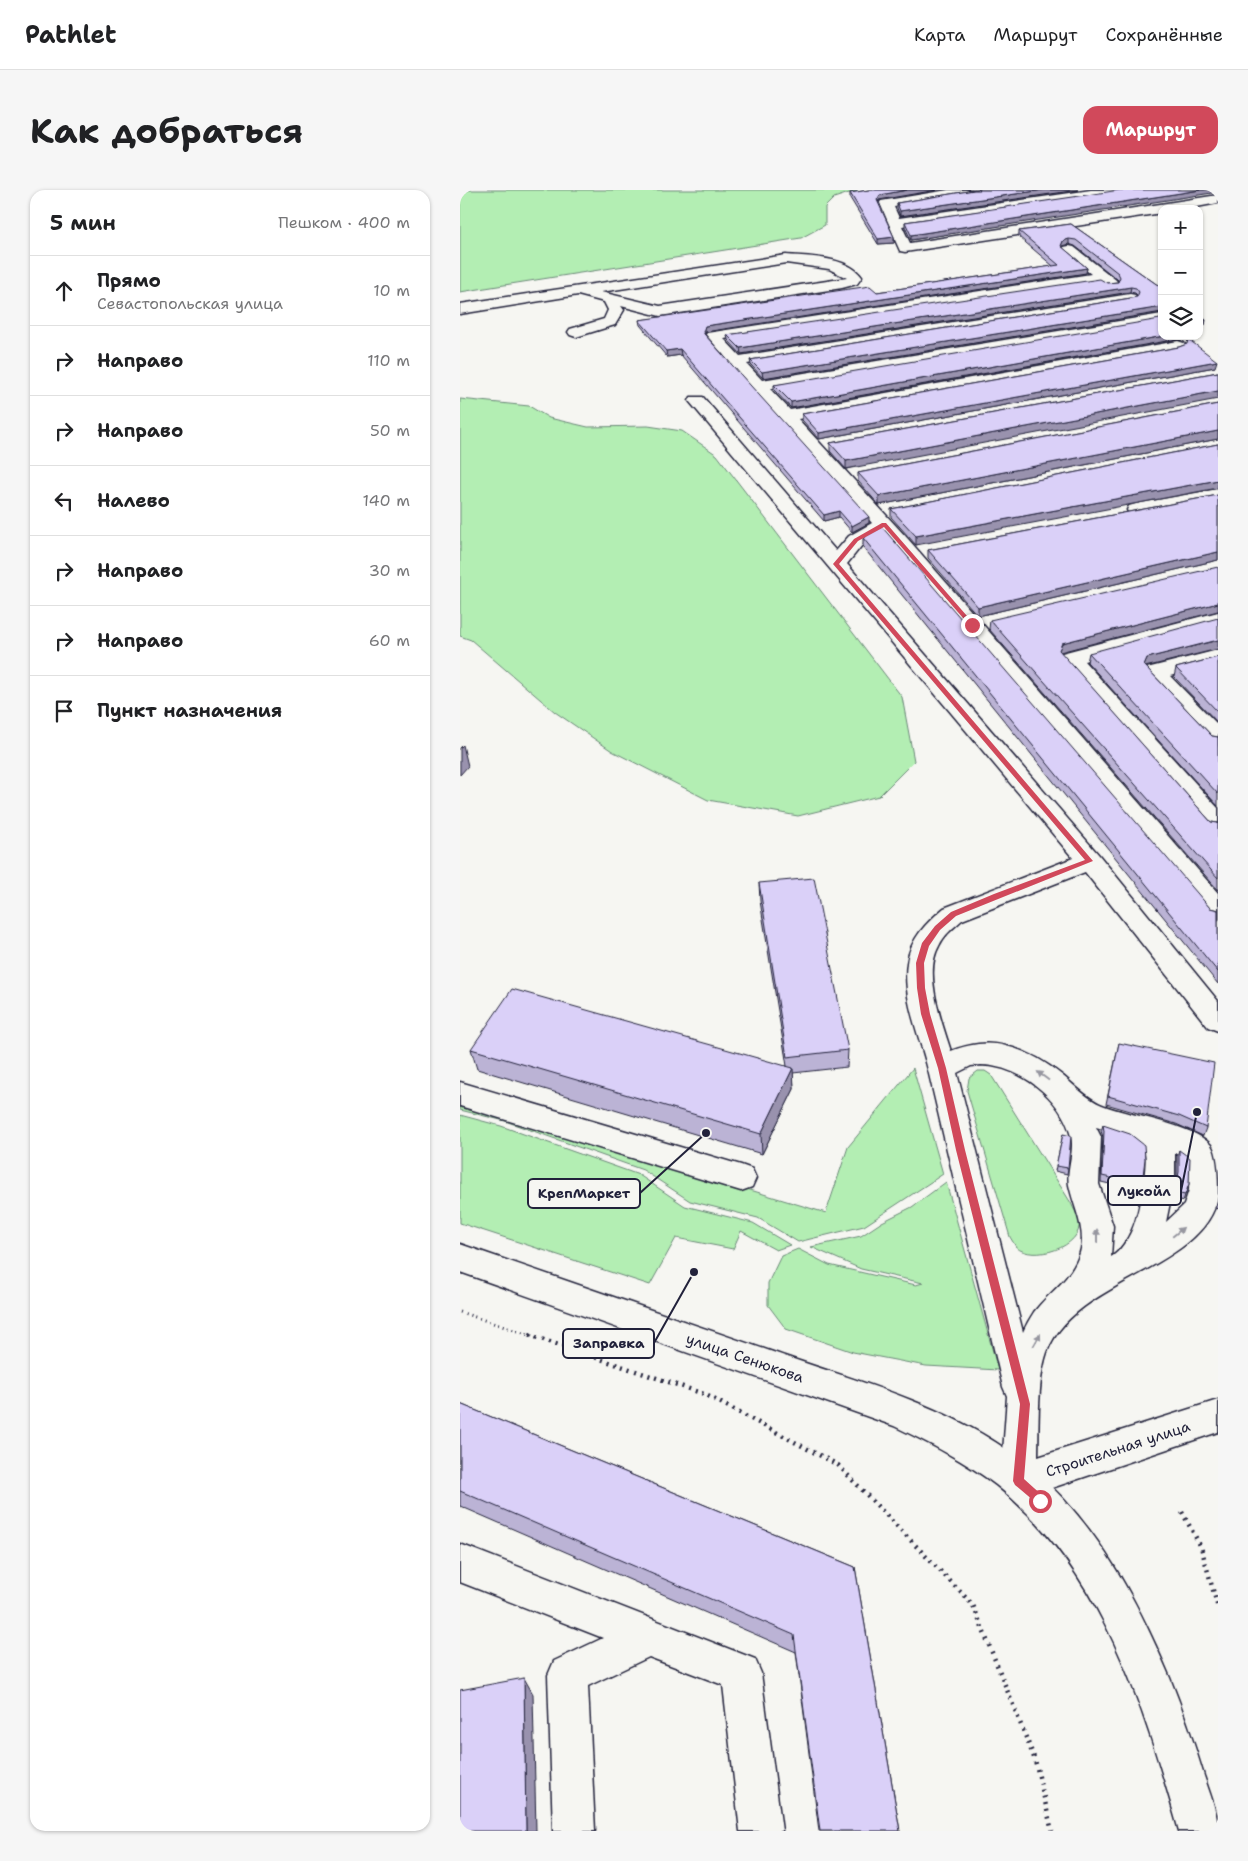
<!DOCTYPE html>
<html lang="ru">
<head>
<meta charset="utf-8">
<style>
  :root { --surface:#fff; --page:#f6f6f6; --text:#202124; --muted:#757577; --line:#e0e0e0; --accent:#d1495b }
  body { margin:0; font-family:"Shantell Sans",sans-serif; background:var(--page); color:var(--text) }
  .controls { position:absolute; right:15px; top:15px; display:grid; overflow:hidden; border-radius:10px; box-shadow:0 1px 4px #0004 }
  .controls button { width:45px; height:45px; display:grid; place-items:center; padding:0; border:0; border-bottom:1px solid var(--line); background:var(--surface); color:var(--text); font:25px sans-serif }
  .stop { position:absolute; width:15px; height:15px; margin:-11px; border:4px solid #d1495b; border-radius:50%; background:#fff }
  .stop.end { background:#d1495b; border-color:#fff; box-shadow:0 1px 5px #0008 }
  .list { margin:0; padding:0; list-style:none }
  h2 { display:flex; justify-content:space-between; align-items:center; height:65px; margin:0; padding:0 20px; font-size:21px }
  h2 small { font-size:16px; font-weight:400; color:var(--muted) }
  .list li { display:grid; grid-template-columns:32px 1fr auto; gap:15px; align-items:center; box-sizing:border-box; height:70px; padding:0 20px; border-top:1px solid var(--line) }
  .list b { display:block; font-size:19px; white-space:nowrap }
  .list p { margin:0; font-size:16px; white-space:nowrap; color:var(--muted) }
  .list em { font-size:16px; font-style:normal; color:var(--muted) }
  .icon { flex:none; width:28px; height:28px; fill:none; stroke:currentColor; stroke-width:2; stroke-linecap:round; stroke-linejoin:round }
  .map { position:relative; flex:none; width:758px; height:1641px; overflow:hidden; border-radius:15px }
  header { display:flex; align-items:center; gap:30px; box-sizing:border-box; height:70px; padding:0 25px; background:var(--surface); border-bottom:1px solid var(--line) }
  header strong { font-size:24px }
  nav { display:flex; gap:28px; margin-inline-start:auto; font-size:18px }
  .intro { display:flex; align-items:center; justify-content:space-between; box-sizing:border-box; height:120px; padding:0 30px }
  h1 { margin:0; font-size:35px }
  .button { padding:12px 22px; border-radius:15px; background:var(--accent); color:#fff; font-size:18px; font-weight:700 }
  main { display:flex; gap:30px; padding:0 30px }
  aside { flex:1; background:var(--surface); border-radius:15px; box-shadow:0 1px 4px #0004 }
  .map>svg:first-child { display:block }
  .green { fill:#b3eeb3; stroke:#6a8877 }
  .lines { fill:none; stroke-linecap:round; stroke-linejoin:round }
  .minor-casing { stroke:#22223b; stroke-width:3 }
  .major-casing { stroke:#22223b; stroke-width:3 }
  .path-far1 { stroke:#22223b; stroke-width:3; stroke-dasharray:1 4; stroke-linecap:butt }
  .path { stroke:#22223b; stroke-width:4.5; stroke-dasharray:2 5; stroke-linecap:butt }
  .minor { fill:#f6f6f2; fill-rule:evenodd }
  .major { fill:#f6f6f2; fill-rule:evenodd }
  .wall { fill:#bbb3d5; stroke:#22223b }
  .shaded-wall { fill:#9992ae; stroke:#22223b }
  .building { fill:#dad0f8; stroke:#22223b }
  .oneway { fill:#9797a0 }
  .route { fill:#d1495b }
  .labels { text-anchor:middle; stroke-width:4; stroke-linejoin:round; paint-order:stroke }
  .near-street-label { font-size:15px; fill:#22223b; stroke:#f6f6f2 }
  .leader { fill:none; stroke:#22223b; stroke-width:2 }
  .callout-dot { fill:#22223b; stroke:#f6f6f2; stroke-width:2 }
  .callout { fill:#f6f6f2; stroke:#22223b; stroke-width:2 }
  .callout-label { font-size:14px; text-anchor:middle; font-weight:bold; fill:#22223b }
</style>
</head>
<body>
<header>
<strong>Pathlet</strong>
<nav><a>Карта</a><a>Маршрут</a><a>Сохранённые</a></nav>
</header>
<div class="intro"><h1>Как добраться</h1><a class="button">Маршрут</a></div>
<main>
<aside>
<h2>5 мин<small>Пешком · 400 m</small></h2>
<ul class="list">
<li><svg class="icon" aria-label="ahead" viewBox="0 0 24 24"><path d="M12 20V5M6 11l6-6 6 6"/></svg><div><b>Прямо</b><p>Севастопольская улица</p></div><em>10 m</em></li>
<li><svg class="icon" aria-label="right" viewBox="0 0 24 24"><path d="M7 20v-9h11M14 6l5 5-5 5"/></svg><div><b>Направо</b></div><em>110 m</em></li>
<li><svg class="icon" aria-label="right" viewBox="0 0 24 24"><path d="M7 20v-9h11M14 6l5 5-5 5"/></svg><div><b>Направо</b></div><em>50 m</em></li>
<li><svg class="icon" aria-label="left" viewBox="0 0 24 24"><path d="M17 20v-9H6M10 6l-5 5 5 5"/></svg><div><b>Налево</b></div><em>140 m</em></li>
<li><svg class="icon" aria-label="right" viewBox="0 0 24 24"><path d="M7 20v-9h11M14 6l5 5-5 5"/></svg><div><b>Направо</b></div><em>30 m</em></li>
<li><svg class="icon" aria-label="right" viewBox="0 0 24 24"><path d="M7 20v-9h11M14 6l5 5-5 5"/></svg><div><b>Направо</b></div><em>60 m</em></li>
<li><svg class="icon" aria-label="arrive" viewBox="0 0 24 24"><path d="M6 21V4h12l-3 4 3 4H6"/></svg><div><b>Пункт назначения</b></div></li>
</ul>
</aside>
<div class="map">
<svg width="758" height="1641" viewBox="0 0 758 1641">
  <rect width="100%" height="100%" fill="#f6f6f2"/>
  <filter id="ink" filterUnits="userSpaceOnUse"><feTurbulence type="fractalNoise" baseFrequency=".02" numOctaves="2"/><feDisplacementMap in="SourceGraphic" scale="10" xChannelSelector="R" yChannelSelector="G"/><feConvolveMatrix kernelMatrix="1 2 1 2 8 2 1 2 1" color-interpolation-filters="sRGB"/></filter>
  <g filter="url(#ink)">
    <g class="green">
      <polygon points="0,0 398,0 374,8 365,17 365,35 341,48 0,102"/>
      <polygon points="0,209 69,216 89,228 128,237 188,236 222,241 257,265 442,507 454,571 419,606 338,626 248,610 152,561 95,522 11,450 0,446"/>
      <polygon points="453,878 483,984 404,1036 338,1052 298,1028 230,1011 183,980 45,931 0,920 0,912 366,1023 388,957"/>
      <path d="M518 881H525L531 885 611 1013C613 1018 618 1025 619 1031 624 1057 572 1073 556 1057 554 1054 552 1050 550 1047L507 901 509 888Z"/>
      <polygon points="0,925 41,936 179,985 225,1016 293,1033 330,1055 316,1060 281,1041 273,1059 216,1048 190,1095 0,1033"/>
      <polygon points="486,992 538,1180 466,1176 393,1162 326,1139 308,1115 308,1093 321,1066 338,1059 369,1075 456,1095 463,1093 401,1079 351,1057 401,1046 422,1032 452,1017"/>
    </g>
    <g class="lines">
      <g class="minor-casing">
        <g id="minor">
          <polygon points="488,0 519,0 512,4 434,17 439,28 631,0 665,0 658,4 442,36 450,53 758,5 758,13 726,19 702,19 702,23 445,62 440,61 419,14 421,11"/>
          <path d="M609 56 614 57 656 90 658 93 656 96H646L640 92 264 149 280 166 670 104 675 105 677 108 675 111 670 112 287 174 302 190 702 124V132L699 133 310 199 330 220 718 151 724 153 726 156 724 159 718 161 338 229 448 349 758 703V729L749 726 422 343 403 354 387 374 639 665 758 811V841L748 837 625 682 502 730C493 738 484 745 479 756 463 783 482 833 491 861 510 854 527 851 546 856 567 861 586 872 603 886 615 896 627 909 642 915 669 926 733 934 751 955 758 966 758 992 758 1006 745 1079 613 1090 587 1162 577 1190 579 1237 578 1267L758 1210V1242L559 1309 546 1303 541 1291 547 1206 543 1197C518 1091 493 986 468 880 460 846 442 809 447 773 450 749 467 732 484 718L613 668 229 211 231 207H243L376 361 389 346 412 333 247 149 245 146 247 143 631 84 604 63 602 60 604 57ZM521 875C561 876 601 908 611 946 615 961 606 980 609 995 614 1019 628 1042 619 1066 609 1092 589 1102 574 1122 570 1128 566 1135 563 1142L497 883 511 876ZM636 937C649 941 677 948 684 960 690 970 678 1028 672 1040 668 1049 660 1062 651 1067L653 1036 639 994 641 947ZM715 962 730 973 729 1000 724 1015 706 1032 715 988Z"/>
          <path d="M326 65C349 67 387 66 402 87L397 94 382 98 200 126 161 116 164 120 155 135 116 147 110 145 108 142 110 139 144 129 148 120 144 112 118 105 0 124V114ZM326 73 369 79 387 88 200 116 141 102Z"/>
          <polygon points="758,299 758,311 676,326 669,324 667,320 669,316 676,314"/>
          <polygon points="758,422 758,434 624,471 758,618 758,641 749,639 599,468 602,463"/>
          <polygon points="758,460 758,473 710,486 758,535 758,555 750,553 684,483 687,478"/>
          <polygon points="0,892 281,975 292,979 296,988 292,997 281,1001 0,916"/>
          <polygon points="0,1354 295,1469 301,1483 322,1641 280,1641 263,1495 189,1467 128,1496 135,1641 93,1641 88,1485 94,1471 143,1448 0,1392"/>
        </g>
      </g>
      <g class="major-casing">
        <path id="major" d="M0 1054C104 1090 209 1126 313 1162 401 1193 499 1217 572 1279 638 1335 677 1410 710 1488 723 1520 734 1553 744 1586 750 1604 758 1623 758 1641H719C683 1515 643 1380 536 1295 505 1271 469 1253 434 1236L0 1082Z"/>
      </g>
      <polyline class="path-far1" points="0,1122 72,1146"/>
      <g class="path">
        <polyline points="69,1145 244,1204 378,1275 513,1415 575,1570 592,1641"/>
        <polyline points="722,1322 741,1357 758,1418"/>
      </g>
      <use href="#minor" class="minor"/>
      <use href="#major" class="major"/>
    </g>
    <g class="wall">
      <polygon points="409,0 477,0 419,10 419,12 434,47 434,53 418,54 390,8 390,3"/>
      <polygon points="514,0 618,0 440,26 437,18 437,13"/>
      <polygon points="758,0 451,50 445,37 445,32 659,1"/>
      <polygon points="611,34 702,98 702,122 303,188 291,175 290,170 671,108 678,106 675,103 670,102 281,164 268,150 267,145 647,93 658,92 659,91 657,89 615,56 609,54 602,57 627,78 626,83 245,142 245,144 409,333 392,342 379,327 364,331 221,165 207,167 180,135 179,130 417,102 593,76 559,47 559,41"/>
      <polygon points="702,146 723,146 722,150 718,149 331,218 314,200 314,195"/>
      <polygon points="727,154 755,177 359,249 342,230 342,224 719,157"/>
      <polygon points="758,182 386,279 370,261 370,253"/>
      <polygon points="758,214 758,249 419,315 398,291 398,283"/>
      <polygon points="758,254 456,355 431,327 431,319"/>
      <polygon points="758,305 758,370 518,426 468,368 468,360"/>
      <polygon points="403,348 750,718 758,720 758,794 403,357"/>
      <polygon points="530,430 600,462 751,632 758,633 758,700 529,439"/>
      <polygon points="629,463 686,477 752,546 758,547 758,616 627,472"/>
      <polygon points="758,467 758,533 714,487 716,478"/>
      <polygon points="299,693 388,860 387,877 333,883 334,899 302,964 17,879 11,859 327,876 300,711"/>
      <polygon points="659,853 746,938 743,946 716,934 646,914"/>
      <polygon points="643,935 682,995 680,1001 641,992 643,947 641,941"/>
      <polygon points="603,944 608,978 607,984 595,981"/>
      <polygon points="719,960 729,994 723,1011 713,1008 717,988 717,966"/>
      <polygon points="758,1011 758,1019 755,1018"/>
      <polygon points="0,1214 395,1377 440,1641 359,1641 336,1462 0,1316"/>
    </g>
    <g class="shaded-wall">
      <polygon points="447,0 477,0 419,10 417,15 417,10 420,5"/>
      <polygon points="583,0 618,0 440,26 440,21"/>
      <polygon points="740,0 758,0 758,2 451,50 451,45"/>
      <polygon points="434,47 434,53 418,54 418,49"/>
      <polygon points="609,49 609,54 602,56 600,61 601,56 603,51"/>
      <polygon points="627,78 626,83 245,142 243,147 243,142 245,136"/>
      <polygon points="671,97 670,102 281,164 280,158"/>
      <polygon points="702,117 702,122 303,188 302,182"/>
      <polygon points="746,130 745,135 739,136 739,131"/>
      <polygon points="704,146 718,146 718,149 331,218 331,212"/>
      <polygon points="220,159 221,165 207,167 206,161"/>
      <polygon points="757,171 755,177 359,249 359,243"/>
      <polygon points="758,201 758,209 386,279 386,271"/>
      <polygon points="758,241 758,249 419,315 419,306"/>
      <polygon points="758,290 758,298 456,355 456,346"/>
      <polygon points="379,321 379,327 364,331 364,325"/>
      <polygon points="409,327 409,333 392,342 392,336"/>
      <polygon points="758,362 758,370 518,426 518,417"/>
      <polygon points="758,413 758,421 600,462 599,460 602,453"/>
      <polygon points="758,450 758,459 685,477 684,475 687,468"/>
      <polygon points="3,555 8,576 0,585 0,558"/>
      <polygon points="333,878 334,899 302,964 301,944"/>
      <polygon points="64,1488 73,1504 76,1641 66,1641"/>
    </g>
    <g class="building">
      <polygon points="409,0 447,0 420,5 417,10 434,47 418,49 390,3"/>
      <polygon points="514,0 583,0 440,21 437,13"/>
      <polygon points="660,0 740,0 451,45 445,32"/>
      <polygon points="611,34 702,98 702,117 302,182 290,170 671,108 677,107 679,102 676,98 671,97 280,158 267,145 640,89 647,93 658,92 660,87 658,83 616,50 609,49 603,51 601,56 627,78 245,136 243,142 245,145 409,327 392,336 379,321 364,325 220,159 206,161 179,130 410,96 417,102 599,75 559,41"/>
      <polygon points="739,125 746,130 739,131"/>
      <polygon points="700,129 702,129 702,146 704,146 331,212 314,195"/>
      <polygon points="728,149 757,171 359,243 342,224 719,157 727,154"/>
      <polygon points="758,182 758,201 386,271 370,253"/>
      <polygon points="758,214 758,241 419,306 398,283"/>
      <polygon points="758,254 758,290 456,346 431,319"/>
      <polygon points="758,305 758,362 518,417 468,360"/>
      <polygon points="422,337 750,718 758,720 758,782 403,348"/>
      <polygon points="758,377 758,413 602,453 599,460 751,632 758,633 758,688 530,430"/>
      <polygon points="758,428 758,450 687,468 684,475 752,546 758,547 758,604 629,463"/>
      <polygon points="758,467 758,522 716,478"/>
      <polygon points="354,688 388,860 327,867 299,693"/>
      <polygon points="52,799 333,878 301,944 11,859"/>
      <polygon points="659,853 754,873 746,938 719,926 648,906"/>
      <polygon points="643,935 670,944 684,955 685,969 682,995 642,986 644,941"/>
      <polygon points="603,944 611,946 608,978 596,976"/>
      <polygon points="719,960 730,968 729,994 725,1005 715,1003 719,982"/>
      <polygon points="0,1214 395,1377 440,1641 360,1641 334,1445 0,1301"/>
      <polygon points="64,1488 66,1641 0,1641 0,1500"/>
    </g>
    <defs><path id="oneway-solid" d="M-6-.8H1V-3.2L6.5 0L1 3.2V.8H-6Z" transform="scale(1.25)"/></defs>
    <g class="oneway">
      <use href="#oneway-solid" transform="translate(583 886) rotate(-143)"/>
      <use href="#oneway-solid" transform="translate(718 1042) rotate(-40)"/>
      <use href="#oneway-solid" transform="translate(637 1046) rotate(-90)"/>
      <use href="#oneway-solid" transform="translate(577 1150) rotate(-61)"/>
    </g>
  </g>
  <polygon class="route" points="422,333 426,333 514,434 514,436 510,436 424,337 398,351 379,374 633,671 496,726 480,740 469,756 464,773 465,798 470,824 486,878 505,960 570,1214 564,1289 584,1307 585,1311 584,1314 580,1316 555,1295 553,1291 560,1214 496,960 478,878 461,824 457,798 456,773 462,753 475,736 491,722 534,704 625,670 373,374 394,349"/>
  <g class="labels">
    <g class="near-street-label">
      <text transform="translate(285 1168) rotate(19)" y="5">улица Сенюкова</text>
      <text transform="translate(658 1259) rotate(-18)" y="5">Строительная улица</text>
    </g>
  </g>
  <path class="leader" d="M737 922L721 1001M246 943L180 1003M234 1082L194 1153"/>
  <g class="callout-dot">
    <circle cx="737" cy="922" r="5"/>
    <circle cx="246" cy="943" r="5"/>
    <circle cx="234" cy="1082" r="5"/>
  </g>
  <g class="callout">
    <rect x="648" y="986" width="73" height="29" rx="5"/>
    <rect x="68" y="989" width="112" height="29" rx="5"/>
    <rect x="103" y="1139" width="91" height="29" rx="5"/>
  </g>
  <g class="callout-label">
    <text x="684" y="1006">Лукойл</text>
    <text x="124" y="1008">КрепМаркет</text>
    <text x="149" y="1158">Заправка</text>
  </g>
</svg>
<div class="controls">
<button>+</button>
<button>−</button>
<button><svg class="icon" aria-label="layers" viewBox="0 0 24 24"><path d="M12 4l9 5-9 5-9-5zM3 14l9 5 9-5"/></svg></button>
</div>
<div class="stop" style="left:580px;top:1311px"></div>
<div class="stop end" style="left:512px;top:435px"></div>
</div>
</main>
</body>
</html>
